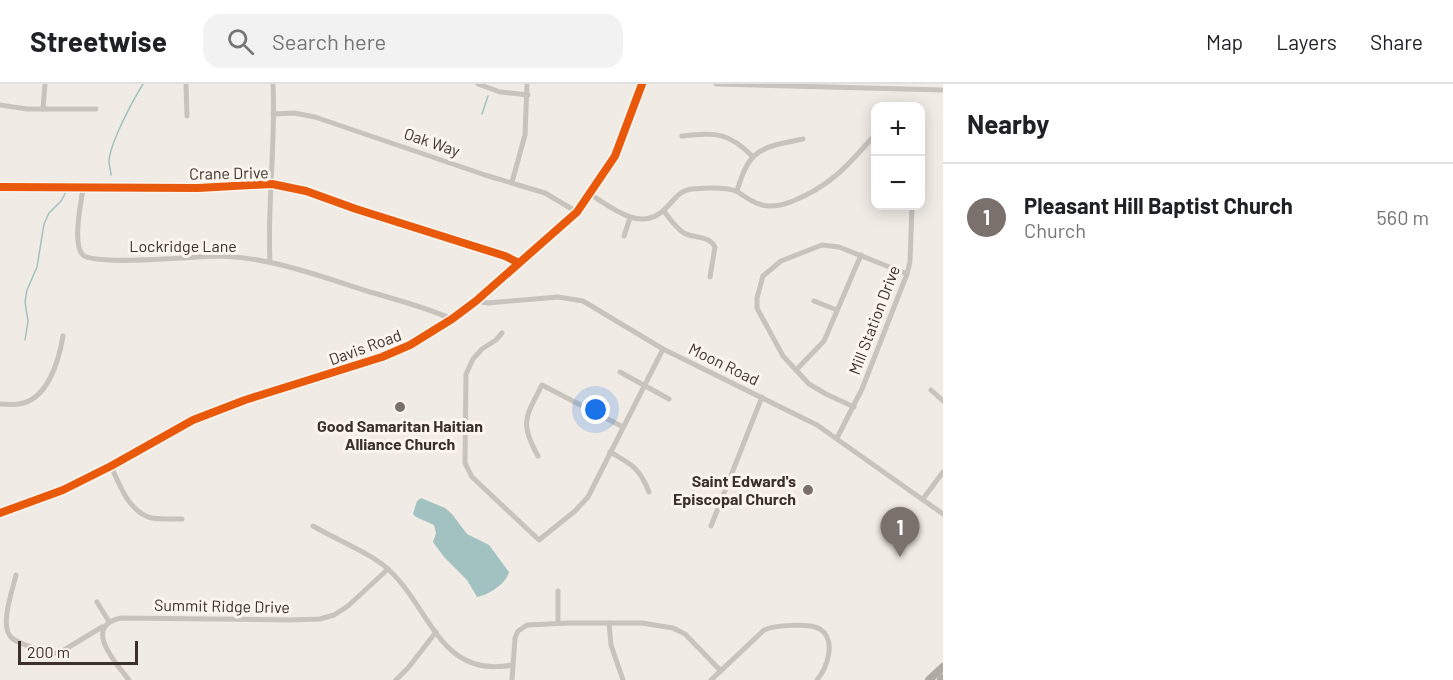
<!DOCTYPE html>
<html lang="en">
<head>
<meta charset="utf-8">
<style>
  :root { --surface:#fff; --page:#f2f2f2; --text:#202124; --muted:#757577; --line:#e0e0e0; --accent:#7a716c }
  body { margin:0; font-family:Barlow,sans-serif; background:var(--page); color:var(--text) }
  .controls { position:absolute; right:18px; top:18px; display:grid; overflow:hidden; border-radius:12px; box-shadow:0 3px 15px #0003 }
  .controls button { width:54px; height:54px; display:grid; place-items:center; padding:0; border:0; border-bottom:2px solid var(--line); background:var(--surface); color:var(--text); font:30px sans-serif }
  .scale { position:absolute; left:18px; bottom:15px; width:120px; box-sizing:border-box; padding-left:6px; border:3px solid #3b302b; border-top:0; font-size:16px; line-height:21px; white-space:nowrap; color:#3b302b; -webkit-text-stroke:4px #fbf5ee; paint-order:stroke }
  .you { position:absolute; left:596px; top:326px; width:21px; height:21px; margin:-15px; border:4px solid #fff; border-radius:50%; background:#1a73e8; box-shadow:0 0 0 9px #1a73e833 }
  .badge { display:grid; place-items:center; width:39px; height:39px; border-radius:50%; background:var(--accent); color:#fff; font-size:20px; font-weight:700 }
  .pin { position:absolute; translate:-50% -50px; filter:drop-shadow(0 2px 3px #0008) }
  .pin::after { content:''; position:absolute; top:32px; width:21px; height:18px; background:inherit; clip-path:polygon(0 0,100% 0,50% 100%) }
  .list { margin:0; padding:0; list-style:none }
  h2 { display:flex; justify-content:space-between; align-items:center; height:78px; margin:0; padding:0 24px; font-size:26px }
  h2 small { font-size:20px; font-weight:400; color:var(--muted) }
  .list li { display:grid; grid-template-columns:39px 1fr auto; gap:18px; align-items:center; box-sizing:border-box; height:108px; padding:0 24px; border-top:2px solid var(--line) }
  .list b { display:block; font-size:22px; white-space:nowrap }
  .list p { margin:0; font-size:20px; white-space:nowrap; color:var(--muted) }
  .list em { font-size:20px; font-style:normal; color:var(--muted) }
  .icon { flex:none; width:33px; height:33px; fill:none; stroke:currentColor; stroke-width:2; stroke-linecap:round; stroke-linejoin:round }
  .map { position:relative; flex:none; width:943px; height:596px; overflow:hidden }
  header { display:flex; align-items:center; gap:36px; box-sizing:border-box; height:84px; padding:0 30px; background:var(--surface); border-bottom:2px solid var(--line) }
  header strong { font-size:28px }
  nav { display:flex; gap:33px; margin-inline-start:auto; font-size:21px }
  .search { width:420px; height:54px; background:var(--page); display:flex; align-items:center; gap:15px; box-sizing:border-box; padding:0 21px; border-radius:18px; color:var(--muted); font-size:22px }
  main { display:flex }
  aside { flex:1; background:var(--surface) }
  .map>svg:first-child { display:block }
  .water { fill:#a1c2c1 }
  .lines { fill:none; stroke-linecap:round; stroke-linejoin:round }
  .stream { stroke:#a1c2c1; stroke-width:1.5 }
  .minor { stroke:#c9c3be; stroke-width:5 }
  .highway { stroke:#afaaa4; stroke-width:8 }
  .cycleway-casing { stroke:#fbf5ee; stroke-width:11 }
  .cycleway { stroke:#e8590c; stroke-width:8 }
  .poi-dot { fill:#7a716c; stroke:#fbf5ee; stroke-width:2 }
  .labels { text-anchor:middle; stroke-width:6; stroke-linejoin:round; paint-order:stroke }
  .street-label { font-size:16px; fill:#3b302b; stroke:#fbf5ee }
  .poi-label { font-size:16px; font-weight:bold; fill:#3b302b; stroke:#fbf5ee }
</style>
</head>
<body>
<header>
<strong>Streetwise</strong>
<div class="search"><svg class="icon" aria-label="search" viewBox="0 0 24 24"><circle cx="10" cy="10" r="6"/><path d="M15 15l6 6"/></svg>Search here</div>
<nav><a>Map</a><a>Layers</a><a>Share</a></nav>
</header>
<main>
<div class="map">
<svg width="943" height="596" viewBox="0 0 943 596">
  <rect width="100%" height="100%" fill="#f0ebe5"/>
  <path class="water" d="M421 414 445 424 452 430 467 450 489 461 509 488C506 500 488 511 477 513L467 496 444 473 433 458 436 449 434 441 416 433 413 430 417 417Z"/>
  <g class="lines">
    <g class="stream">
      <polyline points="482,30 488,12"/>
      <path d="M111 91C111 87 109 82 109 77 110 59 133 16 143 0"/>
      <polyline points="25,256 28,237 25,218 27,206 37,183 44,140 49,129 61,117 66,108"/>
    </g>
    <g class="minor">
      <polyline points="186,0 187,32"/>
      <polyline points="478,0 500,8 528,11"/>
      <polyline points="716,0 943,6"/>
      <polyline points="0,21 27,25 96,25"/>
      <polyline points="43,25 45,0"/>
      <polyline points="273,30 294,29 315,33 485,91 545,109 577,128"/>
      <path d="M682 52C715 49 728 47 753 73"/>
      <polyline points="512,98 525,51 527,0"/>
      <polyline points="0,103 198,104 272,100 306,107 356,125 505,172 519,179"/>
      <path d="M83 104C81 119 72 161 83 171 95 182 192 173 214 172 268 172 319 192 370 208 398 216 425 223 452 235"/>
      <path d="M737 107C749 65 761 63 803 55"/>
      <path d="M590 110C613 125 643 150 667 123 675 115 680 106 692 105 704 104 727 102 738 108 745 113 754 119 762 121 773 124 783 121 793 117 828 103 847 83 871 55"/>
      <path d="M664 127C670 135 676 144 684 149 695 155 709 151 715 163L710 193"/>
      <polyline points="624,152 630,134"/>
      <path d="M270 178C267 119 276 60 273 0"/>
      <polyline points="476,217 488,219 558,213 583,217 663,265 817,341 943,430"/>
      <polyline points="814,217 837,226"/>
      <polyline points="502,249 496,256 482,265 473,275 466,290 465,379 472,393 539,456 575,427 588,413 663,265"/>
      <polyline points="796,286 824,257 861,171"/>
      <polyline points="620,288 669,315"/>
      <polyline points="931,306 943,317"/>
      <path d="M0 320C6 320 13 321 19 320 48 316 59 276 63 252"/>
      <polyline points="854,323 826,310 809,300 783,272 757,224 757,214 763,192 781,177 822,161 839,163 907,190"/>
      <polyline points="837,354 862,305 907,190 910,178 912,122"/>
      <path d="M610 368C631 380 640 384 649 408"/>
      <path d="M538 372C519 339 526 332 542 301L623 343"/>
      <path d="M111 382C119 400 128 425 148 433 158 436 171 435 182 435"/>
      <polyline points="923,415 943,388"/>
      <polyline points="0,429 63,406 111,382 193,336 245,316 382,273 410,261 452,235 476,217 577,128 615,72 642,0"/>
      <path d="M313 442C335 455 371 469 389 486 431 525 440 595 512 581"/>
      <polyline points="711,442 762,313"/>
      <path d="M16 491C13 505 0 540 10 552 14 558 24 560 31 563 40 567 49 570 59 569L102 543"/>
      <polyline points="97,518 108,536"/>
      <polyline points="558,539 558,507"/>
      <polyline points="609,539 611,561 623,596"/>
      <path d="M129 596C115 578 82 542 121 534L290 536 320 535 334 531 348 522 388 485"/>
      <polyline points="396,596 408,584 436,548"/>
      <polyline points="512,596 515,554 518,547 527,541 569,539 642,539 673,544 685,550 721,587"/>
      <path d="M711 596 764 546C774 541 810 539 820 545 837 556 827 584 817 596"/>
    </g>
    <g class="highway">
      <polyline points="929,596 943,583"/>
      <polyline points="941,596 943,594"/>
    </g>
    <g class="cycleway-casing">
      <g id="cycleway">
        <polyline points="0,103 198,104 272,100 306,107 356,125 505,172 519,179"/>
        <polyline points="0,429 63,406 111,382 193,336 245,316 382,273 410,261 452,235 476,217 577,128 615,72 642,0"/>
      </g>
    </g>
    <use href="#cycleway" class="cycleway"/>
  </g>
  <g class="poi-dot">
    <circle cx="400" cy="323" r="6"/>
    <circle cx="808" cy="406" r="6"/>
  </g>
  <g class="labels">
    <g class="street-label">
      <text transform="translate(432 58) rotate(19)" y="6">Oak Way</text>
      <text transform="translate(229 89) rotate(-1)" y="6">Crane Drive</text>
      <text x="183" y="168">Lockridge Lane</text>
      <text transform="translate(874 236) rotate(-69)" y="6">Mill Station Drive</text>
      <text transform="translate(365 263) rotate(-20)" y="6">Davis Road</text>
      <text transform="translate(724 280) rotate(26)" y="6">Moon Road</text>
      <text transform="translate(222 522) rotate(1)" y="6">Summit Ridge Drive</text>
    </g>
    <g class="poi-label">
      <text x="400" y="348">Good Samaritan Haitian<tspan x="400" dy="18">Alliance Church</tspan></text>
      <text x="796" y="403" text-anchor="end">Saint Edward's<tspan x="796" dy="18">Episcopal Church</tspan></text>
    </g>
  </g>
</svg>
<div class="controls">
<button>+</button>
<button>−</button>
</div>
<div class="scale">200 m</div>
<div class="you"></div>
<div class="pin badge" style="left:900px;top:473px">1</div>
</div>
<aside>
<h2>Nearby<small></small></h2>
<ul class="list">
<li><span class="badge">1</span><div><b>Pleasant Hill Baptist Church</b><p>Church</p></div><em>560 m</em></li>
</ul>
</aside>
</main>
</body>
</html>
